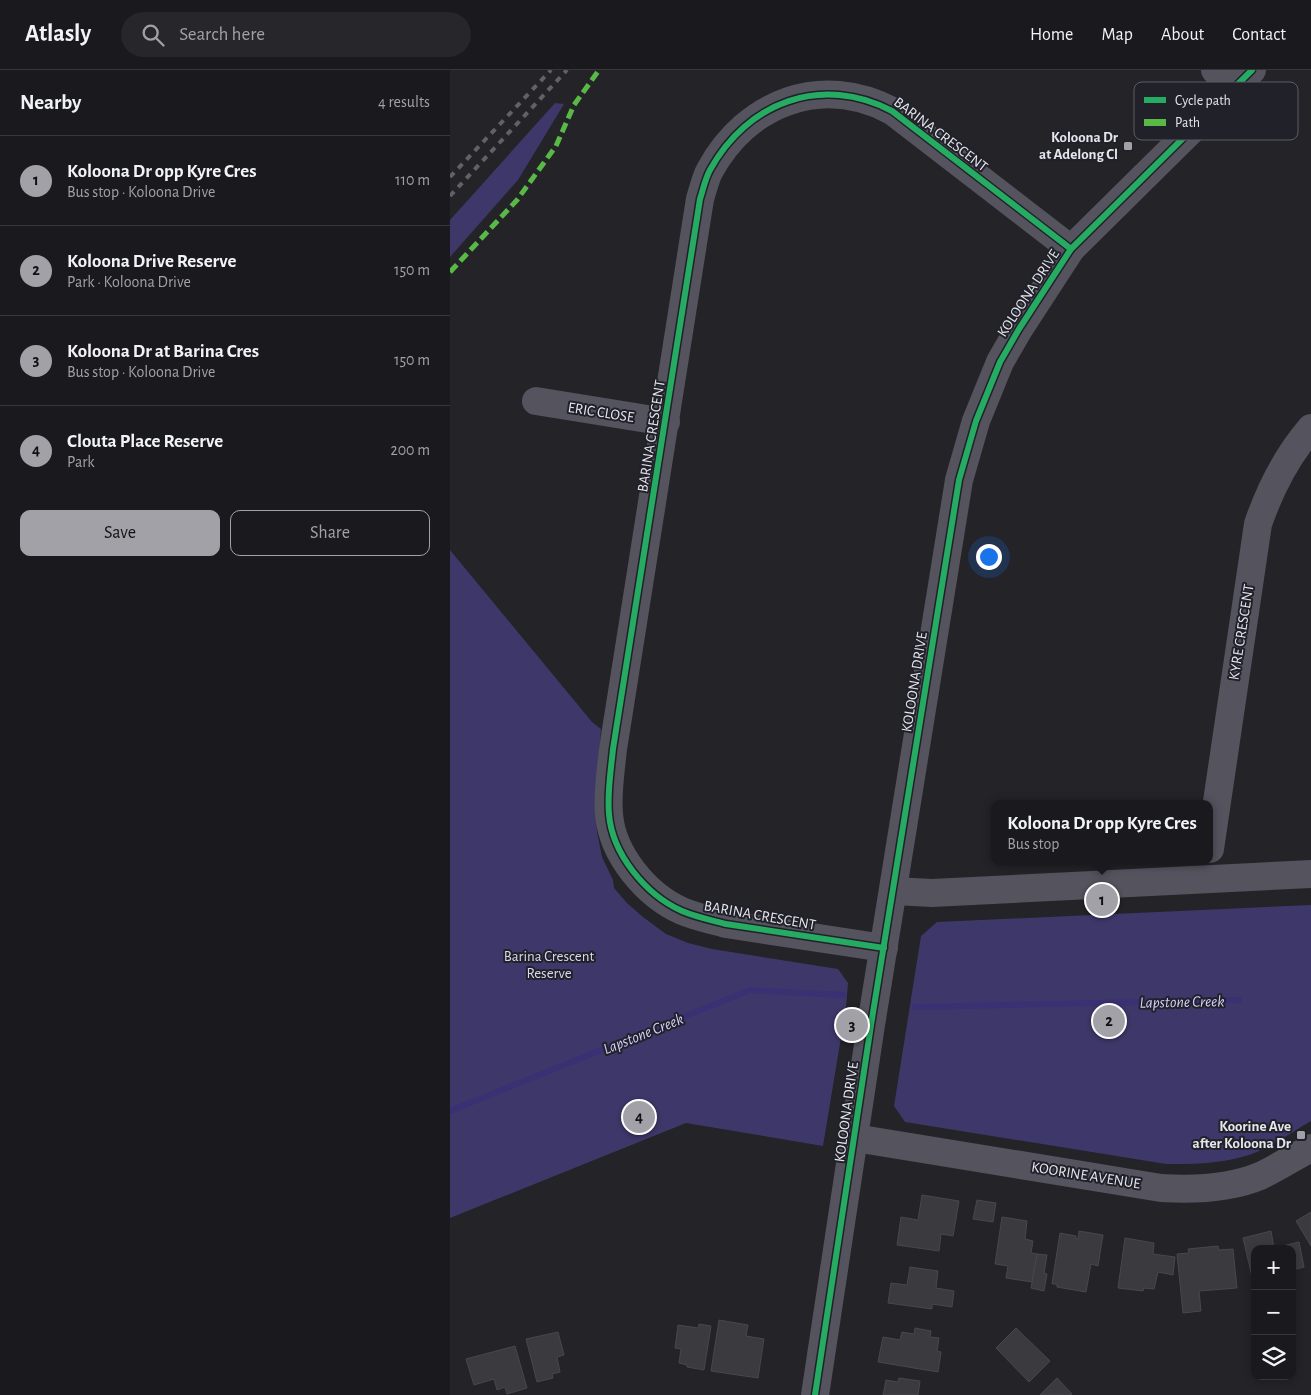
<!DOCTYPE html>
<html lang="en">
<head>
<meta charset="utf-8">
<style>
  :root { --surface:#1a1a1e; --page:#27272b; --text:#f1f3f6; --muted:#9fa1a4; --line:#38383c; --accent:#a1a1a7 }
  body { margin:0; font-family:"Alegreya Sans",sans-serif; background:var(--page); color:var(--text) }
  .controls { position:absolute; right:15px; bottom:15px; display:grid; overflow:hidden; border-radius:10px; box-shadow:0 2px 8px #0003 }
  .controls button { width:45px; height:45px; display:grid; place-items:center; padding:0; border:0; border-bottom:1px solid var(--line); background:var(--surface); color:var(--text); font:25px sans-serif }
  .you { position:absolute; left:538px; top:486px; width:18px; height:18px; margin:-12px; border:4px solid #fff; border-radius:50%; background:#1a73e8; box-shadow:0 0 0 8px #1a73e833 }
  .badge { display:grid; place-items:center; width:32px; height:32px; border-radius:50%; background:var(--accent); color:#111; font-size:16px; font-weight:700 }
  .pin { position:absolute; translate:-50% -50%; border:2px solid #fff; box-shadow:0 1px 5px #0006 }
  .popup { position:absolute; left:541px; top:730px; width:222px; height:65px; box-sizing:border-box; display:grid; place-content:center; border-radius:10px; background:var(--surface); filter:drop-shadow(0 1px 4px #0005); font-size:16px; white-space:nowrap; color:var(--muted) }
  .popup b { font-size:19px; color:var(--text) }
  .popup::after { content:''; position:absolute; left:50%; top:100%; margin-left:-10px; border:10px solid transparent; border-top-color:var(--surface) }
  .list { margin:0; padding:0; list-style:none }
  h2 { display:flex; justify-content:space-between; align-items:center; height:65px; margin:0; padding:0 20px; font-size:21px }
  h2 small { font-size:16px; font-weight:400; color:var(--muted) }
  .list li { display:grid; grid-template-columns:32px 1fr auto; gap:15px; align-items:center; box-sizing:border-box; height:90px; padding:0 20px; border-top:1px solid var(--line) }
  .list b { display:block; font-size:19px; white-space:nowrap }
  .list p { margin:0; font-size:16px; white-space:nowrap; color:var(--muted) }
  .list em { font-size:16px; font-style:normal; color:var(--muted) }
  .actions { display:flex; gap:10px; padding:15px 20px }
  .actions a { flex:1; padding:11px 0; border:1px solid var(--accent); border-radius:10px; text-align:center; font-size:18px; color:var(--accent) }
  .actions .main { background:var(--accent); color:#111 }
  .icon { flex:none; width:28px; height:28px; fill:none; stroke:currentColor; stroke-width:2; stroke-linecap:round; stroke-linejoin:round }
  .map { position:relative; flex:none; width:861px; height:1325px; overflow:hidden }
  header { display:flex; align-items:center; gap:30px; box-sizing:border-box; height:70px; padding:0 25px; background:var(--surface); border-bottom:1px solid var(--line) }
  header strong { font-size:24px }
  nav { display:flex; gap:28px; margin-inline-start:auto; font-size:18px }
  .search { width:350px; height:45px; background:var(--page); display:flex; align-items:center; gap:12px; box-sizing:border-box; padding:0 18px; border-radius:28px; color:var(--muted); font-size:19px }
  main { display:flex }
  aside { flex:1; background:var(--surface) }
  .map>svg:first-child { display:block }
  .green { fill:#3d3869 }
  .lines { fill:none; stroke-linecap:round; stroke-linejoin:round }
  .stream { stroke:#3b3074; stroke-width:6 }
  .building { fill:#3b3a3f; stroke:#48484c }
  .minor { stroke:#54535e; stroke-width:28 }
  .rail { stroke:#626169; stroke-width:4; stroke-dasharray:6 6; stroke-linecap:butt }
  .quiet { stroke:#58b947; stroke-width:5; stroke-dasharray:10 5; stroke-linecap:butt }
  .cycleway-casing { stroke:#21212a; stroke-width:9 }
  .cycleway { stroke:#26ab63; stroke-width:6 }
  .poi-dot { fill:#a1a1a7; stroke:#21212a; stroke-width:2 }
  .labels { text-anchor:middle; stroke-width:4; stroke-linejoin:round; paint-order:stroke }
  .street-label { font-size:15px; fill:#e5e5ec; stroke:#21212a }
  .poi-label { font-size:15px; font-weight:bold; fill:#e5e5ec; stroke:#21212a; text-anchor:end }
  .park-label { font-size:15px; fill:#d8d8ee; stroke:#21212a }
  .water-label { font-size:16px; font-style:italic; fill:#d1cffb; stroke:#21212a }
  .key { fill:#21212a; stroke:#5c5c64; stroke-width:1 }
  .key-label { font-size:14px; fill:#e5e5ec }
</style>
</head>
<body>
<header>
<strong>Atlasly</strong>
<div class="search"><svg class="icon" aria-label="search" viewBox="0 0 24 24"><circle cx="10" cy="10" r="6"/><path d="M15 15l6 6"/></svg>Search here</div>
<nav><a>Home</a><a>Map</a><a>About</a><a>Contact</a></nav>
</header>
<main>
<aside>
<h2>Nearby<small>4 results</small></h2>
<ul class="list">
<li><span class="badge">1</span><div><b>Koloona Dr opp Kyre Cres</b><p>Bus stop · Koloona Drive</p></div><em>110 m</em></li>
<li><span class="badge">2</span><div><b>Koloona Drive Reserve</b><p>Park · Koloona Drive</p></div><em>150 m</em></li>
<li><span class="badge">3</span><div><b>Koloona Dr at Barina Cres</b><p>Bus stop · Koloona Drive</p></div><em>150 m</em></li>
<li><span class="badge">4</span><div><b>Clouta Place Reserve</b><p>Park</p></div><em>200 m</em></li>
</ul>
<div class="actions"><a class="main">Save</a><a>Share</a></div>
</aside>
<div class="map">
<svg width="861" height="1325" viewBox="0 0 861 1325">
  <rect width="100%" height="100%" fill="#232328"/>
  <g class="green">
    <polygon points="105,33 114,34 68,110 0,187 0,150"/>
    <polygon points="0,480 142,652 151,659 145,728 147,762 152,787 163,810 164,818 177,833 193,847 216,864 238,873 262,879 388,899 398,913 396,937 373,1076 236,1053 0,1148"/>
    <path d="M861 835V1051C839 1064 817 1080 792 1087 767 1094 741 1094 716 1094L455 1052 444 1036 471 866 487 852Z"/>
  </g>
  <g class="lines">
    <g class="stream">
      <polyline points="465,937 789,930"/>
      <polyline points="0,1041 300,920 393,925"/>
    </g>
  </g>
  <g class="building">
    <polygon points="393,958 400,959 398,971 391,970"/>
    <polygon points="472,1125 509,1131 503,1166 491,1164 489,1181 447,1175 451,1147 468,1150"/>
    <polygon points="527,1130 546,1133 543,1152 523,1149"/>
    <polygon points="861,1142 861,1176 846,1151"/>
    <polygon points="552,1147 577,1151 575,1169 583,1171 581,1183 587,1184 582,1212 556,1208 558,1196 545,1194"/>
    <polygon points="629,1161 653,1165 648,1196 641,1194 636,1222 607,1217 607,1214 602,1214 610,1163 626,1166 626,1169 628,1169"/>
    <polygon points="821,1161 824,1178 849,1172 854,1197 842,1200 842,1179 805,1179 805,1210 803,1211 793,1168"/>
    <polygon points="675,1168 704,1173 703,1184 725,1187 723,1205 708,1202 704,1219 694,1218 693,1221 668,1218"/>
    <polygon points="768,1176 769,1180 783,1179 787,1218 749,1221 751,1241 733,1243 727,1184 739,1183 738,1179"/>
    <polygon points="587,1184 597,1185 594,1203 597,1204 594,1221 581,1218"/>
    <polygon points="460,1197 488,1201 486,1218 504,1221 502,1237 482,1234 482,1239 438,1233 441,1213 457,1215"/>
    <polygon points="269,1250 298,1255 296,1266 314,1269 308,1308 261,1301"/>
    <polygon points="249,1254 261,1256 254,1300 237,1297 237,1295 229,1293 231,1279 225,1278 228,1255 248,1258"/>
    <polygon points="465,1258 481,1261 480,1267 489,1268 487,1281 491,1282 488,1302 428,1292 433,1267 450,1270 452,1262 464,1264"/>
    <polygon points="566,1258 600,1291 579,1312 546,1278"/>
    <polygon points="108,1262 114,1285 107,1287 110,1302 102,1304 103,1308 87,1312 76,1269"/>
    <polygon points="65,1276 77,1318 57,1324 55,1317 47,1320 44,1309 24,1315 16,1289"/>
    <polygon points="449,1308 470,1311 468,1325 433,1325 436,1310 448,1312"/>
    <polygon points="607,1308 622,1324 620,1325 590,1325"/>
  </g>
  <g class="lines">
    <g class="minor">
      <polyline points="765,0 783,19"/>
      <polyline points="86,331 216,352"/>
      <path d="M760 779 808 454C820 419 836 387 861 358"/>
      <polyline points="444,821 482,823 861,804"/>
      <path d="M434 878 276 854C261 850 246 847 232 841 196 825 162 784 159 744 157 722 161 700 163 679L250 129C253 120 255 109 260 100 297 32 372 4 442 41L621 179"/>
      <path d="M405 1068 711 1118C744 1120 779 1119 810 1106 827 1098 844 1087 861 1078"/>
      <polyline points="365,1325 421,955 509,410 526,351 550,292 569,259 621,179 802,0"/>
    </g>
    <g class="rail">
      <polyline points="0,107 101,0"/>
      <polyline points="0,126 117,0"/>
    </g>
    <polyline class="quiet" points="0,202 67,130 106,76 124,35 149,0"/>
    <g class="cycleway-casing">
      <g id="cycleway">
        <path d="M434 878 276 854C261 850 246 847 232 841 196 825 162 784 159 744 157 722 161 700 163 679L250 129C253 120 255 109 260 100 297 32 372 4 442 41L621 179"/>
        <polyline points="365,1325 421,955 509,410 526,351 550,292 569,259 621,179 802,0"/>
      </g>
    </g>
    <use href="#cycleway" class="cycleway"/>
  </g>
  <g class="poi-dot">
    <rect x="673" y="71" width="10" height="10" rx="2.5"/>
    <rect x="846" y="1060" width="10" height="10" rx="2.5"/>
  </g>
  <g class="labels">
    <g class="street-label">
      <text transform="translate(491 64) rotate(37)" y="5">BARINA CRESCENT</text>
      <text transform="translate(578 223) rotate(-57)" y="5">KOLOONA DRIVE</text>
      <text transform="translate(151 342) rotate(9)" y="5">ERIC CLOSE</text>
      <text transform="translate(201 366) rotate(-81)" y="5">BARINA CRESCENT</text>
      <text transform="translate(791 562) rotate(-81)" y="5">KYRE CRESCENT</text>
      <text transform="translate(464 612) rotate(-81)" y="5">KOLOONA DRIVE</text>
      <text transform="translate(310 845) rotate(10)" y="5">BARINA CRESCENT</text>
      <text transform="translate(396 1042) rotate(-82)" y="5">KOLOONA DRIVE</text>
      <text transform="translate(636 1105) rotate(9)" y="5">KOORINE AVENUE</text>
    </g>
    <g class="poi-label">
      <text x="668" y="72">Koloona Dr<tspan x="668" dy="17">at Adelong Cl</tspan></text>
      <text x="841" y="1061">Koorine Ave<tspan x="841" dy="17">after Koloona Dr</tspan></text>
    </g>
    <g class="park-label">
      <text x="99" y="891">Barina Crescent<tspan x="99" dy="17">Reserve</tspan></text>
    </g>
    <g class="water-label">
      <text transform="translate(732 931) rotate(-1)" y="6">Lapstone Creek</text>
      <text transform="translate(193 963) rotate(-22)" y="6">Lapstone Creek</text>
    </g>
  </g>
  <rect x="684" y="12" width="164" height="58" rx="8" class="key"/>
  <rect x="694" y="27" width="22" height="6" fill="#26ab63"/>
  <rect x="694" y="49" width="22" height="7" fill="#58b947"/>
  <g class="key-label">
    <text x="725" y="35">Cycle path</text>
    <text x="725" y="57">Path</text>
  </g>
</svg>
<div class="controls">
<button>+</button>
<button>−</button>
<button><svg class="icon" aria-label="layers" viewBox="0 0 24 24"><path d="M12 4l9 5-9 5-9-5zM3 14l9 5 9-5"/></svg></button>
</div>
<div class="you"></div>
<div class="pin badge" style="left:652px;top:830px">1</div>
<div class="popup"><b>Koloona Dr opp Kyre Cres</b>Bus stop</div>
<div class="pin badge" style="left:659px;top:951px">2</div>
<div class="pin badge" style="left:402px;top:955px">3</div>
<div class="pin badge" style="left:189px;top:1047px">4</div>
</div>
</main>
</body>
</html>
